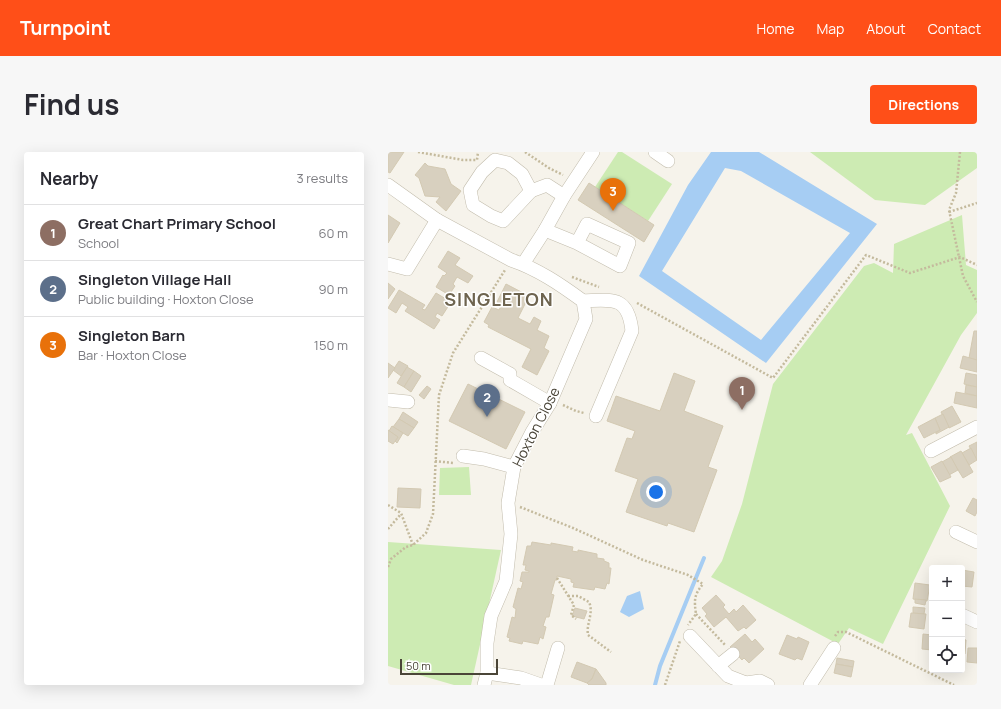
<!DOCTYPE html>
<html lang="en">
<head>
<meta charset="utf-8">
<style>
  :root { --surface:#fff; --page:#f7f7f7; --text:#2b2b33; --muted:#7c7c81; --line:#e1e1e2; --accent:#ff4f18 }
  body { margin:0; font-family:Manrope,sans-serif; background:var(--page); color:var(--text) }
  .controls { position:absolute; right:12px; bottom:12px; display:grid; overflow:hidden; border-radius:4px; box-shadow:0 4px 16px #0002 }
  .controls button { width:36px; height:36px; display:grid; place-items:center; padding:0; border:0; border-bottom:1px solid var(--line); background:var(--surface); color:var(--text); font:20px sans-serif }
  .scale { position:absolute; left:12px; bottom:10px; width:98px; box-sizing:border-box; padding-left:4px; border:2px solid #4a4538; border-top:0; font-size:11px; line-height:14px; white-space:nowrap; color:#4a4538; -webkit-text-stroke:3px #fff; paint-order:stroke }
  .you { position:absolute; left:268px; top:340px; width:14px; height:14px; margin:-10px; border:3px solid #fff; border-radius:50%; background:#1a73e8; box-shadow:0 0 0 6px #1a73e833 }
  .badge { display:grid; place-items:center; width:26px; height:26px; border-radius:50%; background:var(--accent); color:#fff; font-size:13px; font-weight:700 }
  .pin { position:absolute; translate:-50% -33px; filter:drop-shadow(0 1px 2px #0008) }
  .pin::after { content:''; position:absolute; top:21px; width:14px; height:12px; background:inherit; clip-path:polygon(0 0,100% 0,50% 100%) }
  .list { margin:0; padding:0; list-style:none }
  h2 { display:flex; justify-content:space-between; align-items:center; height:52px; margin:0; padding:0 16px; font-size:17px }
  h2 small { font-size:13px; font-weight:400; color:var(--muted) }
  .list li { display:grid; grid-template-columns:26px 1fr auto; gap:12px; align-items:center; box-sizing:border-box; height:56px; padding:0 16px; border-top:1px solid var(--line) }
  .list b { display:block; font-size:15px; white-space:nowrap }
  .list p { margin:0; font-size:13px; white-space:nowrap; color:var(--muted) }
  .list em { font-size:13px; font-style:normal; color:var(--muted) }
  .icon { flex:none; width:22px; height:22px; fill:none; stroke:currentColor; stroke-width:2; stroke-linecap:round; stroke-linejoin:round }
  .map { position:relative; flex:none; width:589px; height:533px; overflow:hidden; border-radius:4px }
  header { display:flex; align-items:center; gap:24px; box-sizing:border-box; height:56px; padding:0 20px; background:var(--accent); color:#fff }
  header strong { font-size:19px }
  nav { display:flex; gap:22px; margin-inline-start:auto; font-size:14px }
  .intro { display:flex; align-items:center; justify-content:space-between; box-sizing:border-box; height:96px; padding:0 24px }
  h1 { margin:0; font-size:28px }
  .button { padding:10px 18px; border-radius:4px; background:var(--accent); color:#fff; font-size:14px; font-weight:700 }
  main { display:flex; gap:24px; padding:0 24px }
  aside { flex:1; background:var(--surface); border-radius:4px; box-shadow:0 4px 16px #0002 }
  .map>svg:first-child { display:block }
  .green { fill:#cdebb3 }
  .water { fill:#a6cdf3; fill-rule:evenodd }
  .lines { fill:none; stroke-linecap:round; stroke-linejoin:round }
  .stream { stroke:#a6cdf3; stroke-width:4 }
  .building { fill:#d8d0bf; stroke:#d3c9b2 }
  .minor-casing { stroke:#c2bcac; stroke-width:14 }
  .path { stroke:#c4ba9d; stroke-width:2.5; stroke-dasharray:2 2; stroke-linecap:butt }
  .minor { stroke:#fff; stroke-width:13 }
  .labels { text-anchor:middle; stroke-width:3; stroke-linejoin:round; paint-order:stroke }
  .street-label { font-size:14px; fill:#4a4538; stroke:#fff }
  .district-label { font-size:18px; font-weight:bold; letter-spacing:1px; fill:#6e644f; stroke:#fff }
</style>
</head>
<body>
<header>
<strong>Turnpoint</strong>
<nav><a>Home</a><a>Map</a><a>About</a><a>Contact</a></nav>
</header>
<div class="intro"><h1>Find us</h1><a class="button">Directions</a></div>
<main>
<aside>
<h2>Nearby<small>3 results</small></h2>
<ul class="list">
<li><span class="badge" style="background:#8d6e63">1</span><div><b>Great Chart Primary School</b><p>School</p></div><em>60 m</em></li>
<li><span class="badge" style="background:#5c6f8a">2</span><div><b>Singleton Village Hall</b><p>Public building · Hoxton Close</p></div><em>90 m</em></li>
<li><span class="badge" style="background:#e8710a">3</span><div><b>Singleton Barn</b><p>Bar · Hoxton Close</p></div><em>150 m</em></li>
</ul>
</aside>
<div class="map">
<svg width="589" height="533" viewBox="0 0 589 533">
  <rect width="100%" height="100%" fill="#f6f3eb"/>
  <g class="green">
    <polygon points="230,0 234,0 284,32 260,69 207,35"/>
    <polygon points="422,0 589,0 589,16 537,53 487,48"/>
    <polygon points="574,63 578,113 589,118 589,161 573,183 518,283 524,281 562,354 495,492 461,476 450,492 323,425 334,409 354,352 385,232 476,114 486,111 505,121 506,92"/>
    <polygon points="81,315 83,343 51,343 52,316"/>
    <polygon points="0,390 113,398 83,533 66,533 0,514"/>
  </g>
  <g class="water">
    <path d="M323 0H371L489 72 378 211 251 124 300 33ZM337 16 353 19 462 81 373 188 274 119Z"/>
    <polygon points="252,439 256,457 241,465 232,460 239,444"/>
  </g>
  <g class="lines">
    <polyline class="stream" points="267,533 272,514 316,406"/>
  </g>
  <g class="building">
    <polygon points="0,0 16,0 2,21 0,20"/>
    <polygon points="37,11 40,14 57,17 63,32 73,39 58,59 48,50 52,45 37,44 31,26 27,23"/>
    <polygon points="201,31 266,73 256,90 190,48"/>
    <polygon points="0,63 12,71 0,91"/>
    <polygon points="60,99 72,106 67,113 85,124 80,131 69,125 65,132 67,134 61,143 48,135 55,123 56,124 59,121 50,115"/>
    <polygon points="0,131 7,137 0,147"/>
    <polygon points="118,132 141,144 130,166 142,172 146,165 153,169 149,178 161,184 156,196 161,199 149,223 134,215 143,197 100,175 101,173 96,170 104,155 111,158 114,152 109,150"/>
    <polygon points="11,138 37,153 34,157 37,158 48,141 63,150 54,164 49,161 47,165 52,168 46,177 17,159 20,155 14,151 8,161 0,156"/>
    <polygon points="586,179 589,179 589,208 581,206"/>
    <polygon points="575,204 589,208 589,220 572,216"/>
    <polygon points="11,209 20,214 13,224 5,218"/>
    <polygon points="0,211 7,216 0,226"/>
    <polygon points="19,215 26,219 16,235 9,231"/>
    <polygon points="26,219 33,224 23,240 16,235"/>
    <polygon points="286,221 307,229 296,259 335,274 320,315 329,318 306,380 280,371 279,374 238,360 250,327 227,319 239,286 244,287 247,279 219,269 228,244 272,259"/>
    <polygon points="578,221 589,223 589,235 576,232"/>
    <polygon points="80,232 137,260 118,297 61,269"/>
    <polygon points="578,233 589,235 589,244 577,241"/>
    <polygon points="39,234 43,237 36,247 31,243"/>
    <polygon points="568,240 589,244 589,256 566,251"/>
    <polygon points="564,254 573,270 561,276 553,260"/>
    <polygon points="15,260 30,270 26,276 11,267"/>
    <polygon points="555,262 561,275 548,282 548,280 552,278 547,266"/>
    <polygon points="547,266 552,278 536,286 530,275"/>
    <polygon points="11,267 26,276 20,284 5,275"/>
    <polygon points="4,274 15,281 9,291 7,289 10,285 1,279"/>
    <polygon points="0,278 10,285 5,292 0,289"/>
    <polygon points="589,290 589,308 581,294"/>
    <polygon points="583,296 589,308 581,313 574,301"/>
    <polygon points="573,299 585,320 575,326 562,305"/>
    <polygon points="563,305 570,318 561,323 554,310"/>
    <polygon points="554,309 563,325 552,330 543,315"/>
    <polygon points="10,336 33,337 32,356 9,355"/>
    <polygon points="585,346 589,348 589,360 587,364 578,359"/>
    <polygon points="144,390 163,393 163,391 185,395 184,399 190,400 190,398 209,402 209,406 216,407 216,409 221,411 221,416 223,416 221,432 219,431 217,437 207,435 206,438 185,435 186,431 183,430 183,427 169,424 169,428 167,428 163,442 166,443 161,465 158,465 155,474 158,475 155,487 152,485 150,492 135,489 134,492 121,489 122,486 119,485 124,465 127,466 128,457 125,455 130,436 133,437 135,430 132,429 134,420 141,420 141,419 137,418 138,413 135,413 139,394 143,394"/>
    <polygon points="574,418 586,420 584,435 574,434"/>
    <polygon points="527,431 542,433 539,449 525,447"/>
    <polygon points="328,443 337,453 335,455 341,462 346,457 348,460 355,453 368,468 358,477 356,475 350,479 338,465 326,475 317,464 319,462 314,456"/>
    <polygon points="527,447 538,448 537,453 527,451"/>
    <polygon points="525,455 537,456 536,462 525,461"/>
    <polygon points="187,456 199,459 196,467 184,464"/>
    <polygon points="523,461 538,462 536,477 521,475"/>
    <polygon points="357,482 364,490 367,487 376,497 361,511 356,506 354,508 342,495"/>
    <polygon points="535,482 544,483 544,498 534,497"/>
    <polygon points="399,483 409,487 410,485 421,490 414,508 409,506 407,508 391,502"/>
    <polygon points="574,487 578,488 577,502 574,502"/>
    <polygon points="580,496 589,496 589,511 579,510"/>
    <polygon points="449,506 466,509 465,515 448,512"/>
    <polygon points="189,510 208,517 204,527 199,531 183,525"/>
    <polygon points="448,512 465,515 463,525 446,521"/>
    <polygon points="208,517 218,531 218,533 201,533 199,531 204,527"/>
  </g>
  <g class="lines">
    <g class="minor-casing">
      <g id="minor">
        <polyline points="267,0 280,9"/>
        <polygon points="107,8 120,11 134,22 143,39 115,69 103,64 85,53 82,38 94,20"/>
        <path d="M0 33 49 68 123 108C150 117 173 133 195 149L198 167 162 251 144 280 126 315 120 351 123 382 118 429 103 464 99 491V521L96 533"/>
        <polyline points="143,39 159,33 176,44"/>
        <polyline points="157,78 189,91 232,114 241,91 199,72 189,91"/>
        <polyline points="0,112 19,117 49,68"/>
        <polyline points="135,112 157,78 176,44 205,0"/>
        <path d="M195 149C224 148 240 143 244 179L208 264"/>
        <polyline points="93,206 122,222 122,228 162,251"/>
        <polyline points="0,248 20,250"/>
        <polyline points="543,299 589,275"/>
        <polyline points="75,304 96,307 126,315"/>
        <polyline points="568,380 589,390"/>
        <polyline points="574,463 589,470"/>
        <polyline points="302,484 340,524 358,531 372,529 380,533"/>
        <polyline points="330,514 345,502"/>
        <polyline points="99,521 133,526 153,533"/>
        <polyline points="159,533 170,496"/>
        <polyline points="422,533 446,496"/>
      </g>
    </g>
    <g class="path">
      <polyline points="30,0 75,8 89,8 90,0"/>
      <polyline points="137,0 161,16 175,23"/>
      <polyline points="572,0 568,41 561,58 575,124 589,150"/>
      <polyline points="561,60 589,51"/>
      <polyline points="184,125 211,135"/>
      <polyline points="249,151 385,226 478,103 522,121 572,105 589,113"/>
      <polyline points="175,253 188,259 196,261"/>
      <polyline points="47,309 65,311"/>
      <polyline points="0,353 13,361 25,393"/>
      <path d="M132 355 185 376 255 408 300 423 315 432C306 443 306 448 308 462L300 473"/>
      <polyline points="0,377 13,362"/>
      <polyline points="0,415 3,407 18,395 25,393 38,381 45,362 51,243 65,201 117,118"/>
      <polyline points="169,426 186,453 183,463 188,467"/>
      <path d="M180 444H190L201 450C206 461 198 472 200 483L223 500"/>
      <polyline points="308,462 338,494"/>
      <polyline points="447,484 450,480 458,480 566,533"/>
      <polyline points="277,533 292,489"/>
    </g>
    <use href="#minor" class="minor"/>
  </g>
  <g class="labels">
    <g class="street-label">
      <text transform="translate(148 275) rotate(-63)" y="5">Hoxton Close</text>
    </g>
    <g class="district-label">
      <text x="111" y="154">SINGLETON</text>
    </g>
  </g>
</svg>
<div class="controls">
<button>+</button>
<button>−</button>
<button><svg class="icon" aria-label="locate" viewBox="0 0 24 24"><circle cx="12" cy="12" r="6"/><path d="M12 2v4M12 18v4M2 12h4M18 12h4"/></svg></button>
</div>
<div class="scale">50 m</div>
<div class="you"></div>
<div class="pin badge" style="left:354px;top:258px;background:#8d6e63">1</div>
<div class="pin badge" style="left:99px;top:265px;background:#5c6f8a">2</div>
<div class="pin badge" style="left:225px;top:59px;background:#e8710a">3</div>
</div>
</main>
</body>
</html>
